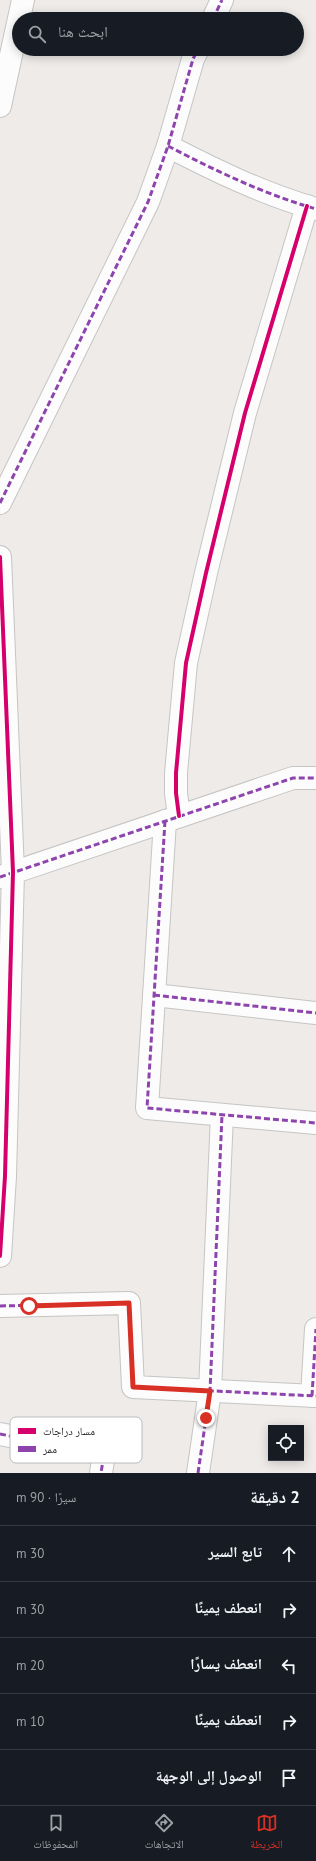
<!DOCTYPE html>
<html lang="ar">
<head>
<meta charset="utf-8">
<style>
  :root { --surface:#171b24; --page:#242831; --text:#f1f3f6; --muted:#9ea1a6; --line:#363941; --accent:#d93025 }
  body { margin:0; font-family:"PT Sans","Noto Naskh Arabic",sans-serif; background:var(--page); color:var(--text); direction:rtl }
  .controls { position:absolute; right:12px; bottom:12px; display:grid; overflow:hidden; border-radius:0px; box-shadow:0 2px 10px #0003 }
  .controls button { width:36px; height:36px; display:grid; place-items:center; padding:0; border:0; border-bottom:1px solid var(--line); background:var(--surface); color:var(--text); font:20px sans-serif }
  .stop { position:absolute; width:12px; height:12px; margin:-9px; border:3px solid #d93025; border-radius:50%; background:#fff }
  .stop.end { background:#d93025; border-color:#fff; box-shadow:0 1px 4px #0008 }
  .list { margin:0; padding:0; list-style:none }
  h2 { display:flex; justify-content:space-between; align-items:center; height:52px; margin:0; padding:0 16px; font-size:17px }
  h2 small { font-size:13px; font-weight:400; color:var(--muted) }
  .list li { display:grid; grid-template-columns:26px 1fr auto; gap:12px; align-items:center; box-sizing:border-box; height:56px; padding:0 16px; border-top:1px solid var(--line) }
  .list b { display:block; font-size:15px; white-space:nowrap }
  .list em { font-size:13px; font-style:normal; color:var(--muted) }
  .icon { flex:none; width:22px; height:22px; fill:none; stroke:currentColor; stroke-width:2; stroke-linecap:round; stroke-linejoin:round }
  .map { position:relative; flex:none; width:316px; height:1473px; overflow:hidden; direction:ltr }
  .search { position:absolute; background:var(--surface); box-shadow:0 2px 10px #0003; left:12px; right:12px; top:12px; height:44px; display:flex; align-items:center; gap:10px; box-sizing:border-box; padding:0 14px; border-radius:22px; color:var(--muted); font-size:15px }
  .sheet { height:332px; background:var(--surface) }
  nav { display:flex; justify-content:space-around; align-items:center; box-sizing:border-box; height:56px; border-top:1px solid var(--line); background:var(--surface); font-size:11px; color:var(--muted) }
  nav a { display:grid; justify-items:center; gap:2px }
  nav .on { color:var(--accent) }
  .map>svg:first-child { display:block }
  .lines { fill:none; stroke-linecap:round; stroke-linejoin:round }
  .minor-casing { stroke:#c6c5c4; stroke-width:24 }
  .minor { stroke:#fcfcfc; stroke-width:22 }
  .quiet { stroke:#8e44ad; stroke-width:3; stroke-dasharray:6 3; stroke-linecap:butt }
  .cycleway-casing { stroke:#fff; stroke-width:6 }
  .cycleway { stroke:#d6006c; stroke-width:4 }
  .route { stroke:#d93025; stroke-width:5 }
  .key { fill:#fff; stroke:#bcbcbc; stroke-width:1 }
  .key-label { font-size:11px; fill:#1f1f1f }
</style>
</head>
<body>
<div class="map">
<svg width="316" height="1473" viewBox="0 0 316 1473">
  <rect width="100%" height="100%" fill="#eeebe8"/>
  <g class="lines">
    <g class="minor-casing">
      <g id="minor">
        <polyline points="213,19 222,0"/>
        <polyline points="0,106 23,0"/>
        <path d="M168 146C216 171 264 194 316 209"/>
        <polyline points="0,503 148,202 168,146 193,59 198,49"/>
        <polyline points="0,557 13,872 5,1176 0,1256"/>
        <polyline points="179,816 176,793 176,773 186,663 206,573 245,413 307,206"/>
        <polyline points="165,821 147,1108 316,1123"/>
        <polyline points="0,877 293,778 316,778"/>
        <polyline points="154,995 316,1013"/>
        <polyline points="0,1306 129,1303 133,1387 316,1396"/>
        <polyline points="312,1396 316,1329"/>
        <polyline points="0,1434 104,1454 101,1473"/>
        <polyline points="198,1473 210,1391 222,1115"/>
      </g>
    </g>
    <use href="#minor" class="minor"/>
    <g class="quiet">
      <polyline points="213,19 222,0"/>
      <path d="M168 146C216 171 264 194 316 209"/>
      <polyline points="0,503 148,202 168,146 193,59 198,49"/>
      <polyline points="165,821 147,1108 316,1123"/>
      <polyline points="0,877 293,778 316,778"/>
      <polyline points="154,995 316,1013"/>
      <polyline points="0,1306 129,1303 133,1387 316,1396"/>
      <polyline points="312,1396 316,1329"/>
      <polyline points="0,1434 104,1454 101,1473"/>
      <polyline points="198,1473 210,1391 222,1115"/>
    </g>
    <g class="cycleway-casing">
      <g id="cycleway">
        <polyline points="0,557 13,872 5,1176 0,1256"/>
        <polyline points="179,816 176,793 176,773 186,663 206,573 245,413 307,206"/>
      </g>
    </g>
    <use href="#cycleway" class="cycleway"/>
  </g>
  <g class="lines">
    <polyline class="route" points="29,1306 129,1303 133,1387 210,1391 206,1418"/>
  </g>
  <rect x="10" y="1417" width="132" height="46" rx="6" class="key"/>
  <rect x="18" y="1428" width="18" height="6" fill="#d6006c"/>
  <rect x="18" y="1446" width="18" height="6" fill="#8e44ad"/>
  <g class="key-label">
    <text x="43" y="1435">مسار دراجات</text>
    <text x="43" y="1453">ممر</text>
  </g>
</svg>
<div class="controls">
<button><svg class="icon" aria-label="locate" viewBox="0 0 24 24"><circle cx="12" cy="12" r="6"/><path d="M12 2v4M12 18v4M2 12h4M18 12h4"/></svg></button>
</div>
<div class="stop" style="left:29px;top:1306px"></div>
<div class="stop end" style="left:206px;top:1418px"></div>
<div class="search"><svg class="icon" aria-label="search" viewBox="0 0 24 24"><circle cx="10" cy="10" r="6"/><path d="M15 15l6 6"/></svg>ابحث هنا</div>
</div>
<section class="sheet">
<h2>2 دقيقة<small>سيرًا · 90 m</small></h2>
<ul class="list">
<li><svg class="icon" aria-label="ahead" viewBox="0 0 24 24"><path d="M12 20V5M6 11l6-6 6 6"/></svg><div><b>تابع السير</b></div><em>30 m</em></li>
<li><svg class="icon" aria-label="right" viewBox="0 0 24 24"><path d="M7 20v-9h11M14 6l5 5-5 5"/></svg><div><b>انعطف يمينًا</b></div><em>30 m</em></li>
<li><svg class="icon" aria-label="left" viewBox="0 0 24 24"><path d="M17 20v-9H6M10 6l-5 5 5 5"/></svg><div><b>انعطف يسارًا</b></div><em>20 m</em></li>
<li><svg class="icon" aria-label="right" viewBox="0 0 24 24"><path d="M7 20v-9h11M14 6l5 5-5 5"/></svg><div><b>انعطف يمينًا</b></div><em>10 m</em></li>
<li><svg class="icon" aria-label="arrive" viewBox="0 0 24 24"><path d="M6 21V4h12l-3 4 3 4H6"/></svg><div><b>الوصول إلى الوجهة</b></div></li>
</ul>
</section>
<nav>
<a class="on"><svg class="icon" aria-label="map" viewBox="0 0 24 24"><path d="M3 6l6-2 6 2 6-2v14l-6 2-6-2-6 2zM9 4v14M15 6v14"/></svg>الخريطة</a>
<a><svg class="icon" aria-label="directions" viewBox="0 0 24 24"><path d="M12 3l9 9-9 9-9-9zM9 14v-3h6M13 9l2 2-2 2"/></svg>الاتجاهات</a>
<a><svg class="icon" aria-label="saved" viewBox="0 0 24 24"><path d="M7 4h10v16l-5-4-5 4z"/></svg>المحفوظات</a>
</nav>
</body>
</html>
